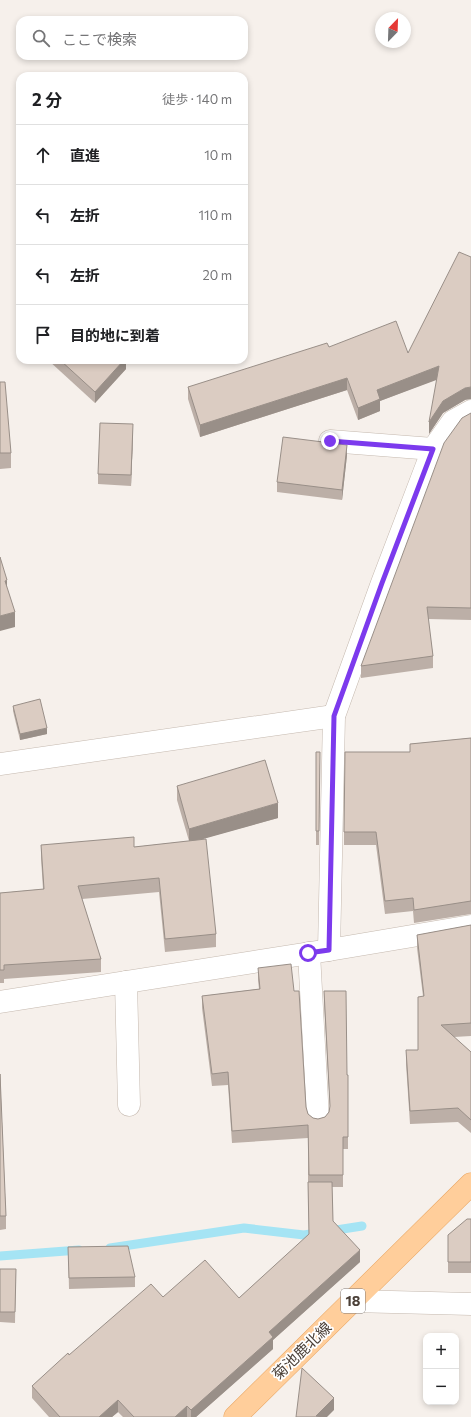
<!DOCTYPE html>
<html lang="ja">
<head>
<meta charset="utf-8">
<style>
  :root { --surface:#fff; --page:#f6f6f6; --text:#202124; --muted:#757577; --line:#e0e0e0 }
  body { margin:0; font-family:Commissioner,"Noto Sans JP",sans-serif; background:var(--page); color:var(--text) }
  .controls { position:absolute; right:12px; bottom:12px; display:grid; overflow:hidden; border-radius:8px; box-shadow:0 2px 6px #0003 }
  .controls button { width:36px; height:36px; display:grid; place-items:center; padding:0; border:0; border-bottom:1px solid var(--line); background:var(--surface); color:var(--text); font:20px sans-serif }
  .compass { position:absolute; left:375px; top:12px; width:36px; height:36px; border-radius:50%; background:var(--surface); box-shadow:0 2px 6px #0003; rotate:23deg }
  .stop { position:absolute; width:12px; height:12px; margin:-9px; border:3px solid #7c3aed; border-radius:50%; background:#fff }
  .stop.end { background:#7c3aed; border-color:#fff; box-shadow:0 1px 4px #0008 }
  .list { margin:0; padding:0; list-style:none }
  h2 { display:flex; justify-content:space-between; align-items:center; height:52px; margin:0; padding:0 16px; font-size:17px }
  h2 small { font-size:13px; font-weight:400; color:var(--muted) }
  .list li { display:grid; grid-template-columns:26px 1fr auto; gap:12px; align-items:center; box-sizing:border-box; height:60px; padding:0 16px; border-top:1px solid var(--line) }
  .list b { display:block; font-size:15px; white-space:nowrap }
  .list em { font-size:13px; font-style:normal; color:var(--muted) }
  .icon { flex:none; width:22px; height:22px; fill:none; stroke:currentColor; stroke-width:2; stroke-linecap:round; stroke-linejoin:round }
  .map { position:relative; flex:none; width:471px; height:1417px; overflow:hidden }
  .search { position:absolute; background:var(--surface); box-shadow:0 2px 6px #0003; left:16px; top:16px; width:232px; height:44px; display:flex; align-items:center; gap:10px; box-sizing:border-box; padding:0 14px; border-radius:12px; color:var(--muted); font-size:15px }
  .panel { position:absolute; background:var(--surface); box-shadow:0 2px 6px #0003; left:16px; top:72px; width:232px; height:292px; border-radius:12px }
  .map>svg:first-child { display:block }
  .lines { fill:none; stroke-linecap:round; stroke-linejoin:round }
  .stream { stroke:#a5e4f4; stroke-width:9 }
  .minor-casing { stroke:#c5b9af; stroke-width:23 }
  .tertiary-casing { stroke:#c5b9af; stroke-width:23 }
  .primary-casing { stroke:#eaa764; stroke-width:23 }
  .minor { stroke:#fff; stroke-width:22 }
  .tertiary { stroke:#fff; stroke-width:22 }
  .primary { stroke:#ffce9b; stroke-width:22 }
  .wall { fill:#bcafa7 }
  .shaded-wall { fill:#998f88 }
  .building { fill:#dbccc2; stroke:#998f88 }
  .route { stroke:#7c3aed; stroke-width:5 }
  .labels { text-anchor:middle; stroke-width:3.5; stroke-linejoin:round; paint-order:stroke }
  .shield { fill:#fff; stroke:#817974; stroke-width:1 }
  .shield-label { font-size:14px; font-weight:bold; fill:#4b4038 }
  .street-label { font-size:15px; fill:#4b4038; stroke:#fff }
</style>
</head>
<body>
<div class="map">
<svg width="471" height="1417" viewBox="0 0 471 1417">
  <rect width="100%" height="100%" fill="#f6f0eb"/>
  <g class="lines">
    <g class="stream">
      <polyline points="110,1248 244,1228 304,1235 362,1226"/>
      <polyline points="0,1256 79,1250"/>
    </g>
    <g class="minor-casing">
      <g id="minor">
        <polyline points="330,441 433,449"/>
        <polyline points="0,764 334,716"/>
        <polyline points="329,950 334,716 382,583 433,449 453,421 471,411"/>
        <polyline points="309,953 318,1119"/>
        <polyline points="126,982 129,1105"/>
      </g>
    </g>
    <g class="tertiary-casing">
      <g id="tertiary">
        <polyline points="0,1002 329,950 471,926"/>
        <polyline points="352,1301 471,1304"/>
      </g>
    </g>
    <g class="primary-casing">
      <polyline id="primary" points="235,1417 471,1184"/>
    </g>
    <use href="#minor" class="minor"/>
    <use href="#tertiary" class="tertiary"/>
    <use href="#primary" class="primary"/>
  </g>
  <g class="wall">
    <polygon points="329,347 408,353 465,400 443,413 429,434 437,379 380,401 380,411 358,420 347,390 200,437 188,399 188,387"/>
    <polygon points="48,360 126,360 126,369 95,403"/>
    <polygon points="0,382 11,453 11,468 0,469"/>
    <polygon points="471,413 471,620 428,619 433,656 433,668 361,678 361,666"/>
    <polygon points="133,435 131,486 98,484 98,474"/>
    <polygon points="347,455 342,500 277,492 277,482"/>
    <polygon points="13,706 47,734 20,740 13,711"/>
    <polygon points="471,738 471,914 414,923 413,911 385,914 376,845 344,845 344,832 410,752 410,744"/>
    <polygon points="316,752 320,766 319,845 316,845"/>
    <polygon points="177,786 278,818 201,839 216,934 216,947 165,952 159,892 82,899 101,959 101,972 4,979 4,983 0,983 0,893 43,889 41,858 41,845 134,847 189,841 177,800"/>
    <polygon points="471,925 471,1036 454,1037 471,1052 471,1133 458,1122 410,1124 406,1064 406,1050 418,1050 423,996 417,948 417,935"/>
    <polygon points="258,968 308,1114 313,1118 318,1119 325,1117 329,1112 330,1109 324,1003 324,991 347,1075 348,1075 348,1149 343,1149 343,1187 332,1187 333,1221 360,1262 273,1340 273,1349 196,1417 123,1417 118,1412 112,1417 49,1417 32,1398 32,1386 69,1355 163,1297 239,1298 309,1235 308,1194 308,1138 232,1143 228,1085 212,1086 202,1008 202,996 259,989 258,980"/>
    <polygon points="0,1074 6,1216 6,1229 0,1230"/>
    <polygon points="471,1219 471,1273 448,1273 448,1235"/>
    <polygon points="68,1247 135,1277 135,1287 69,1289"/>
    <polygon points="0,1269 16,1269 15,1323 0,1322"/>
  </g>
  <g class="shaded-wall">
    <polygon points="124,360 126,360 126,369 95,403 95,392"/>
    <polygon points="439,366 439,379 380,401 380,411 358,420 358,408 377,390"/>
    <polygon points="347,378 347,390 200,437 200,425"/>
    <polygon points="471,387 471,399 465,400 443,413 429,434 429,422 443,401 465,388"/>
    <polygon points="133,424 133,435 131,486 131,475"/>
    <polygon points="347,445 347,455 342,500 342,490"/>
    <polygon points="7,580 7,596 5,581"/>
    <polygon points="15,612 15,627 0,631 0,616"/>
    <polygon points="47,728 47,734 20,740 20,734"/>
    <polygon points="278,803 278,818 189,843 189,829"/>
    <polygon points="360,1250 360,1262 273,1340 273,1349 196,1417 191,1417 191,1410 269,1332"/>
    <polygon points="334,1398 334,1410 327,1417 316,1417 316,1416"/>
    <polygon points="118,1400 118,1412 112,1417 99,1417"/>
    <polygon points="187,1406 187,1417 175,1417"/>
  </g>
  <g class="building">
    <polygon points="459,252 471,257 471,387 465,388 443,401 429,422 439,366 377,390 380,399 358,408 347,378 200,425 188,387 327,343 329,347 396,321 408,353"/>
    <polygon points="60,360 124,360 95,392"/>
    <polygon points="0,382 5,382 11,453 0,453"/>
    <polygon points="471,413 471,608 427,607 433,656 361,666 444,443 462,418"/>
    <polygon points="100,423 133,424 131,475 98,474"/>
    <polygon points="283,437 347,445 342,490 277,482"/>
    <polygon points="0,557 7,580 5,581 15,612 0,616"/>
    <polygon points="40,699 47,728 20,734 13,706"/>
    <polygon points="471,738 471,901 414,910 413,898 385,901 376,832 344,832 345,752 410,752 410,744"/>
    <polygon points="316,752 320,752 319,831 316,831"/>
    <polygon points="265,760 278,803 189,829 177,786"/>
    <polygon points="134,837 134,847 206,839 216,934 165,939 159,878 78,886 101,959 4,965 4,970 0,970 0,893 44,889 41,845"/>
    <polygon points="471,925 471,1023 441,1025 471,1052 471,1120 458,1108 410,1111 406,1050 418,1050 418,997 424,996 417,935"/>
    <polygon points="291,964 294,991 299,991 306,1107 308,1114 313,1118 318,1119 325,1117 329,1112 330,1106 324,991 346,991 347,1075 348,1075 348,1137 343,1137 343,1175 309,1175 308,1125 232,1131 228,1072 212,1074 202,996 260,989 258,968"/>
    <polygon points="0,1074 6,1216 0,1216"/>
    <polygon points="308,1182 332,1182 333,1221 360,1250 269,1332 273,1337 191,1410 187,1406 175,1417 134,1417 118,1400 99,1417 60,1417 32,1386 68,1353 69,1355 151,1284 163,1297 205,1260 239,1298 309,1234"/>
    <polygon points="467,1219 471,1219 471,1262 448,1262 448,1235"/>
    <polygon points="128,1246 135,1277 69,1278 68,1247"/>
    <polygon points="0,1269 16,1269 15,1312 0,1312"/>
    <polygon points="302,1368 334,1398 316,1416 324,1417 296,1417"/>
  </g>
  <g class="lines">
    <polyline class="route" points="308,953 329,950 334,716 382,583 433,449 330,441"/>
  </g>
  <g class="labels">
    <rect class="shield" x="341" y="1289" width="24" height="24" rx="3"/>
    <g class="shield-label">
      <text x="353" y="1306">18</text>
    </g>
    <g class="street-label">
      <text transform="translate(302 1351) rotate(-44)" y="5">菊池鹿北線</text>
    </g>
  </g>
</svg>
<div class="controls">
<button>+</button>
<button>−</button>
</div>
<svg class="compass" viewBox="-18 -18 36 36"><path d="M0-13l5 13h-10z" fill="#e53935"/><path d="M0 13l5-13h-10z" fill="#757577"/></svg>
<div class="stop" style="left:308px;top:953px"></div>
<div class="stop end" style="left:330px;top:441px"></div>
<div class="search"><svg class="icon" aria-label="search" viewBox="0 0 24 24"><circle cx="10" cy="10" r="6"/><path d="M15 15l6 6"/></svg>ここで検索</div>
<section class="panel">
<h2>2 分<small>徒歩 · 140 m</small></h2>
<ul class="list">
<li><svg class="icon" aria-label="ahead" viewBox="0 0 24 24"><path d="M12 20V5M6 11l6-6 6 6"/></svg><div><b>直進</b></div><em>10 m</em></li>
<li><svg class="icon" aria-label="left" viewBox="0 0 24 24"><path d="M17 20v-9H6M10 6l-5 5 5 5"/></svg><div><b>左折</b></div><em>110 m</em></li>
<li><svg class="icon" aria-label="left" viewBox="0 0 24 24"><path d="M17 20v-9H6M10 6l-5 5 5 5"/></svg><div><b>左折</b></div><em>20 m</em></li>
<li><svg class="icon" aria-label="arrive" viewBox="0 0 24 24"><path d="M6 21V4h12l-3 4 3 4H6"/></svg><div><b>目的地に到着</b></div></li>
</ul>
</section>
</div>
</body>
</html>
